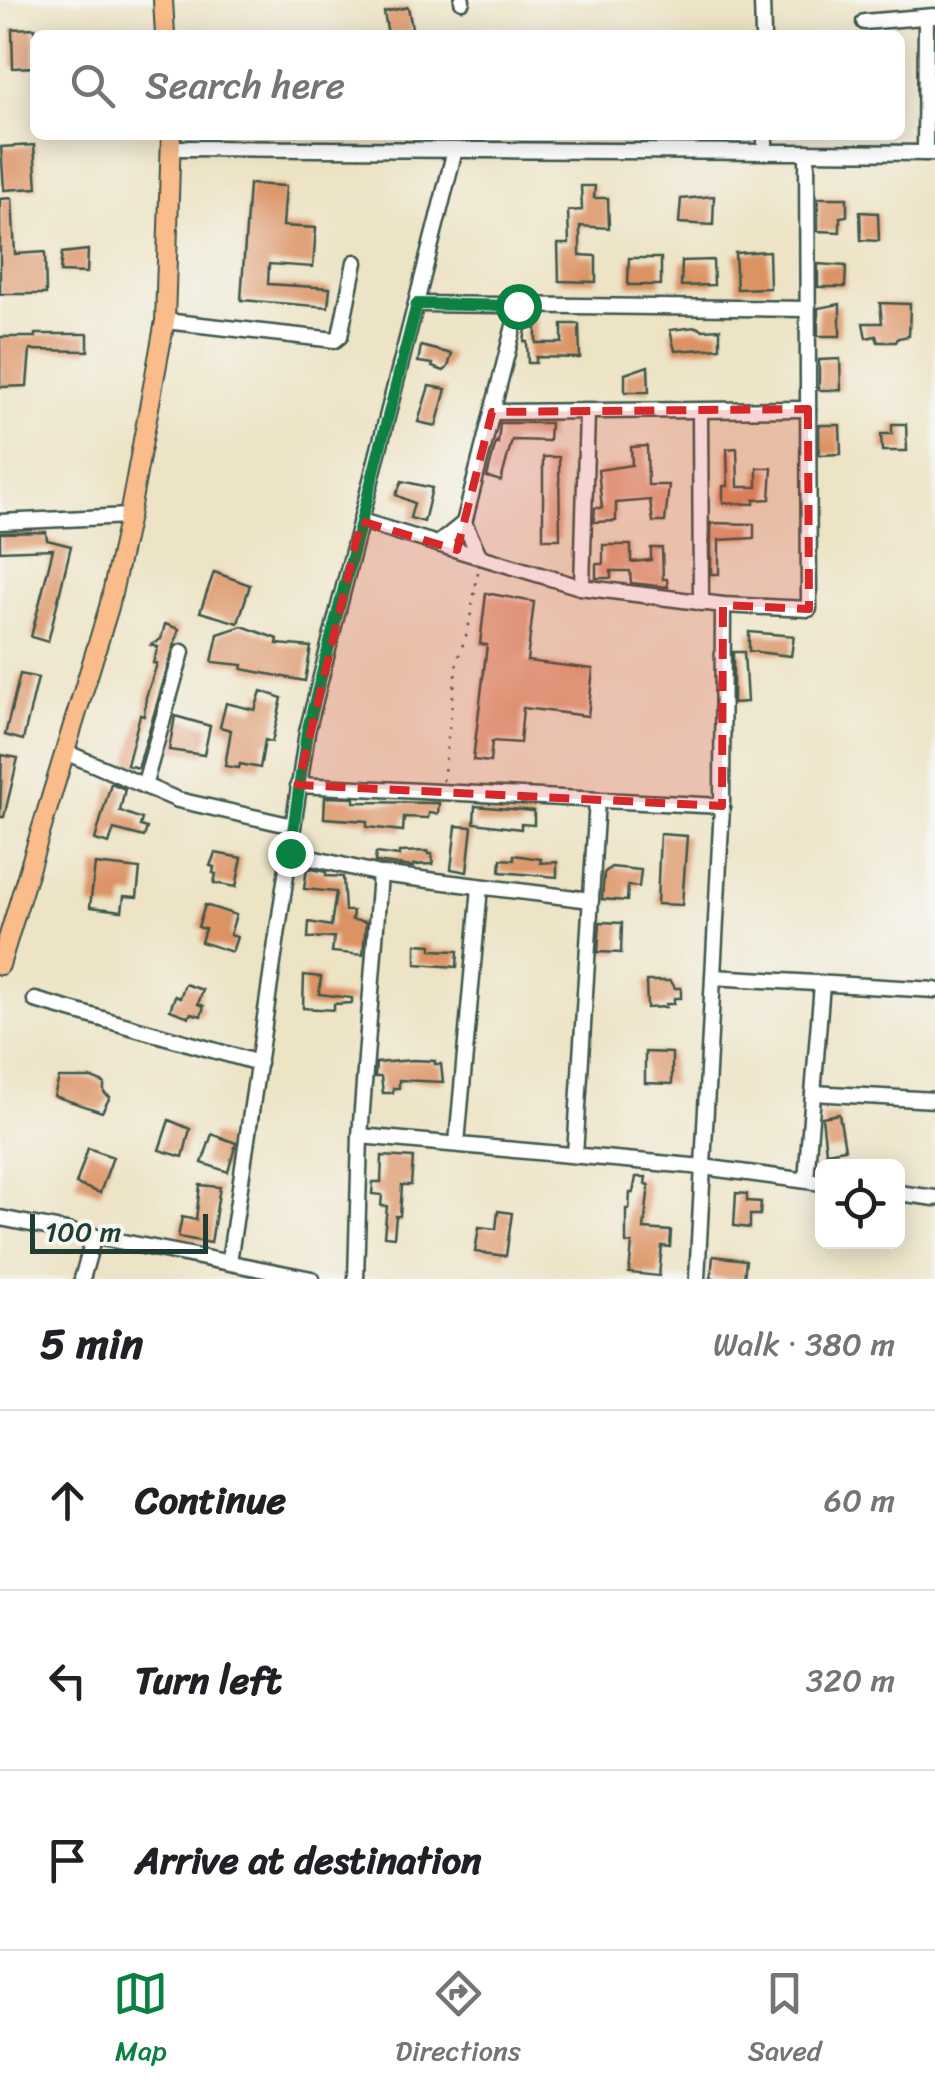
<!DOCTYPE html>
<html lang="en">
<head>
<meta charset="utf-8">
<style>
  :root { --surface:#fff; --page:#f2f2f2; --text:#202124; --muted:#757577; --line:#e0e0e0; --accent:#0b8043 }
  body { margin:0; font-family:Sriracha,sans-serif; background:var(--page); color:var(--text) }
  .controls { position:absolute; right:30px; bottom:30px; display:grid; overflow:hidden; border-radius:15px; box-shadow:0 5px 25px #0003 }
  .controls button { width:90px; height:90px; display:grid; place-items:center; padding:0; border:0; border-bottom:2px solid var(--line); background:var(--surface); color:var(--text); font:50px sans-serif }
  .scale { position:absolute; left:30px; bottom:25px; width:178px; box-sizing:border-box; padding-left:10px; border:5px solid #1f3d34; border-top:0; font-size:28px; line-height:35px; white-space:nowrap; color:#1f3d34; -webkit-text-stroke:8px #f6f6f2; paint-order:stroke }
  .stop { position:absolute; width:30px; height:30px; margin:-22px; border:8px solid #0b8043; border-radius:50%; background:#fff }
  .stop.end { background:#0b8043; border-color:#fff; box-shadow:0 2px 10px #0008 }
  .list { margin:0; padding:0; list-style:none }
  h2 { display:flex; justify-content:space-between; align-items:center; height:130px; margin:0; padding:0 40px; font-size:42px }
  h2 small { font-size:32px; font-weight:400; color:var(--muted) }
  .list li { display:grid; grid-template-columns:65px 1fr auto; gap:30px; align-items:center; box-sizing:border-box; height:180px; padding:0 40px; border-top:2px solid var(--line) }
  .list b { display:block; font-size:38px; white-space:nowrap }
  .list em { font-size:32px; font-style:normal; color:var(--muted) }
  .icon { flex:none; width:55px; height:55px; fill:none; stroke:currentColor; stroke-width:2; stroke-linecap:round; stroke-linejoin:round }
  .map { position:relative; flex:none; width:935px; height:1279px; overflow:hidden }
  .search { position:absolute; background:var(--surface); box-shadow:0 5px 25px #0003; left:30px; right:30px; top:30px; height:110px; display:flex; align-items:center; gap:25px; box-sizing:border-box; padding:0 35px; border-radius:15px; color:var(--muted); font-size:38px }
  .sheet { height:670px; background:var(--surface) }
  nav { display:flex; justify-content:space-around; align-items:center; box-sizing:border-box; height:140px; border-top:2px solid var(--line); background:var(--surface); font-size:28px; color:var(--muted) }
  nav a { display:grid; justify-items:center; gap:5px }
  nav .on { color:var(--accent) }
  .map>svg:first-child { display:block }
  .building { fill:#dc9363 }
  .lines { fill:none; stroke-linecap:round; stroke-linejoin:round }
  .minor-casing { stroke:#3e564a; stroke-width:19 }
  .major-casing { stroke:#3e564a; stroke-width:22 }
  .path { stroke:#3e564a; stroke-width:2.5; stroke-dasharray:2.5 8; stroke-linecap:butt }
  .minor { stroke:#fff; stroke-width:14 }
  .major { stroke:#f9bc8a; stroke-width:18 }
  .route { stroke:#0b8043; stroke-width:12 }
  .marked { fill:#d62828; fill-opacity:0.2; stroke:#d62828; stroke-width:8; stroke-dasharray:20 12; stroke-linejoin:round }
</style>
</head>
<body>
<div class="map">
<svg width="935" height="1279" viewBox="0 0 935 1279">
  <rect width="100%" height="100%" fill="#f6f6f2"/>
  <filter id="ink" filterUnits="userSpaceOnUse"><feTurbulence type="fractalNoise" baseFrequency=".01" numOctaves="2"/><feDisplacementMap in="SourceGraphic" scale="20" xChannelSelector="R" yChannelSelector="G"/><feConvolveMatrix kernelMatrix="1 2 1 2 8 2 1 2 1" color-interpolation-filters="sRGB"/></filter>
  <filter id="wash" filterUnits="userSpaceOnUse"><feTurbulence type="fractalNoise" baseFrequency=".0048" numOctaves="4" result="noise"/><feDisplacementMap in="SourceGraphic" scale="40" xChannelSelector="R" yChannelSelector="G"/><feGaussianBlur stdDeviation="2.25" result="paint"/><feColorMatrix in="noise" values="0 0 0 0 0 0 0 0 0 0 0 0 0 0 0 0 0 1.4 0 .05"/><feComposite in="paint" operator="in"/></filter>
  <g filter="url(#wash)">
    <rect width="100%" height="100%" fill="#ede3c5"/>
    <g id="blocks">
      <g class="building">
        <polygon points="408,7 413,33 388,35 384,12"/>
        <polygon points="35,28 35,67 13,68 12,29"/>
        <polygon points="34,145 37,188 4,190 1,147"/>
        <polygon points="249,184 286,186 283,226 316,228 313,267 269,264 268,284 330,288 328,307 241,300"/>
        <polygon points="581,186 595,186 594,198 608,198 609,228 580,226 580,255 596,256 596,282 559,281 558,244 569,244 568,211 582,210"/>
        <polygon points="714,196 713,225 679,223 681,199"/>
        <polygon points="12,198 15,254 45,252 46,294 0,294 0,199"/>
        <polygon points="818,198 847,198 847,216 840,217 840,232 818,231"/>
        <polygon points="860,212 878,213 879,241 861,240"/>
        <polygon points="88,250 87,273 60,272 62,253"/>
        <polygon points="769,251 770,288 737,289 735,253"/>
        <polygon points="629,258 661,258 661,285 628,285"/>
        <polygon points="713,260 714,285 681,286 682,261"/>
        <polygon points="818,264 846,266 845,287 818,287"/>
        <polygon points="880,303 910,304 909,336 898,338 896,342 878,342 876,336 866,338 863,323 882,323"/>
        <polygon points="840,304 840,336 818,336 818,308"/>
        <polygon points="528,316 536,316 536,343 562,343 562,324 579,324 580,358 536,357 536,363 528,363 527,342 524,342"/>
        <polygon points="696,327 703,330 720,329 720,348 675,351 670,330"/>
        <polygon points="35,334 88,334 88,351 30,350 27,386 0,387 0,337 35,337"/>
        <polygon points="421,346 452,354 448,367 444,371 432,367 433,364 418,362"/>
        <polygon points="840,359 841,390 819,390 819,360"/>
        <polygon points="648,366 649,392 625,392 625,374"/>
        <polygon points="429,386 446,389 436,426 418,422"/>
        <polygon points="500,423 550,423 549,441 512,440 501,481 487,477 496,442 498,443"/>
        <polygon points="892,424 906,424 907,451 882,451 881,434 892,434"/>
        <polygon points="819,425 840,425 841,454 819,455"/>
        <polygon points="647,446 648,485 669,485 665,522 653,522 650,500 616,503 616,521 594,522 595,508 602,508 598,470 632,465 631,447"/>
        <polygon points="737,448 738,487 757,487 757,468 772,468 770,499 754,500 754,504 723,503 723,486 728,486 727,449"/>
        <polygon points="543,457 559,457 560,539 543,539"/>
        <polygon points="402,481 432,488 424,522 410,518 414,503 396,495"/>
        <polygon points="711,523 754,524 754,538 719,540 719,574 711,574"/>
        <polygon points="46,532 47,540 71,546 48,642 31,637 53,549 0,551 0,533"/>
        <polygon points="603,545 631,545 631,562 651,560 651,548 662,548 663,579 667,579 668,587 631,583 630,571 611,571 611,578 596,578 596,564 603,564"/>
        <polygon points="214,572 250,585 238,623 200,612"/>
        <polygon points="486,593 534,602 527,661 593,669 588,716 523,708 520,743 492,741 490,762 473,760 487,645 480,644"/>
        <polygon points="165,624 179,629 138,768 127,765 140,715 144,716 146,697 157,664 153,663 158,647 151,645 161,639"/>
        <polygon points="242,626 278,639 277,644 311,647 305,681 242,669 243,665 212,662 218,634"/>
        <polygon points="749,632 794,636 791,656 749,651"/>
        <polygon points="733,652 744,652 747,702 733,703"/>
        <polygon points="20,674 38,678 23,740 5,735"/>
        <polygon points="261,691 282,698 272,742 265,740 260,768 240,764 239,768 225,766 231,730 220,727 226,703 255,710"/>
        <polygon points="175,716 210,726 204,755 169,750"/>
        <polygon points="2,755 18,758 4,817 0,817"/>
        <polygon points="111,783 125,789 120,811 142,819 140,826 147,828 144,837 114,829 109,844 95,840"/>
        <polygon points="325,797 354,798 354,802 439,803 438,814 429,813 428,818 404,817 403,831 367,827 367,821 324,818"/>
        <polygon points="475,806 534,811 534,825 521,824 521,829 474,823"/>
        <polygon points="456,826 472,827 467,872 451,869"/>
        <polygon points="660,834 687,836 682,905 657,904"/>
        <polygon points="428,851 428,854 432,854 433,864 413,865 413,867 375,862 376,853 399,856 399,852"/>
        <polygon points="215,853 242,858 236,887 214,883 216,874 213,873 214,867 210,866"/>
        <polygon points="514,855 541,859 540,863 557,862 557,877 500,872 501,859 514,860"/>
        <polygon points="95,864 140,869 137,897 124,896 122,911 90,907"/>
        <polygon points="611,867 641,870 639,887 628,886 627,901 602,899 604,873"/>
        <polygon points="307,868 326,872 326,876 343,877 345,911 353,911 352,920 366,922 363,955 332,952 334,937 308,938 309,922 331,926 336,892 304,889"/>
        <polygon points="205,905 236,915 230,935 237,937 232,952 201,942 205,929 198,927"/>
        <polygon points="600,922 622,923 621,953 598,952"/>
        <polygon points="416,944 431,945 431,950 458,951 457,967 416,964"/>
        <polygon points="304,975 321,977 319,994 352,998 352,1003 334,1004 334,1010 303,1008"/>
        <polygon points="646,981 671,981 675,988 681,988 681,998 674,998 674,1004 666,1004 666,1007 647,1008"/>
        <polygon points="185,984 203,990 198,1004 204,1006 201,1016 191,1013 189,1017 170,1010 175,996 180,998"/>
        <polygon points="645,1052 672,1053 672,1084 645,1083"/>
        <polygon points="413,1060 435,1061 435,1064 441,1064 443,1082 399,1080 399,1088 393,1088 393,1093 383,1093 381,1077 375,1077 376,1063"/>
        <polygon points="59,1078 92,1078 104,1083 104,1093 110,1097 102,1112 54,1096"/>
        <polygon points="839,1114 845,1149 826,1152 822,1117"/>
        <polygon points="169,1120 190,1129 183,1157 159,1150"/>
        <polygon points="212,1134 236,1143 228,1172 202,1163"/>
        <polygon points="88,1148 113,1157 100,1193 76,1184"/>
        <polygon points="382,1156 413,1158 411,1185 402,1185 400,1216 396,1216 394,1237 384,1236 387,1206 381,1206 382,1195 372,1194 373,1182 381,1182"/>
        <polygon points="636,1177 646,1177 645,1184 649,1185 644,1229 671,1231 670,1247 662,1246 659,1276 629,1273 632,1244 626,1243 626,1209 629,1209 630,1193 633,1193"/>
        <polygon points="200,1185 220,1187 211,1243 178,1237 182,1217 196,1220"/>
        <polygon points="736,1193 747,1194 747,1201 761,1202 760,1215 750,1215 750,1228 734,1226"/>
        <polygon points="498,1211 512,1213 506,1256 475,1252 479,1227 496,1229"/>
        <polygon points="713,1256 746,1260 744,1279 711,1279"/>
      </g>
    </g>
  </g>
  <g filter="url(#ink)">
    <use href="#blocks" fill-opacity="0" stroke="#3e564a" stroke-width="2.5"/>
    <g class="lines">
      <g class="minor-casing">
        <g id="minor">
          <polyline points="762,0 763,35"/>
          <polyline points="462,1 462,0"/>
          <polyline points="864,22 934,16"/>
          <polyline points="765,135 765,152"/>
          <polyline points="172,148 935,153"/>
          <polyline points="925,153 926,17"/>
          <polyline points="417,304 807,309"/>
          <polyline points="165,321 335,340 340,336 355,262"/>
          <polyline points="700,411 701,603"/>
          <polyline points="492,412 808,409"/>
          <polyline points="361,521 580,587 723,605 809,609 807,152"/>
          <polyline points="0,522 129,516"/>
          <polyline points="464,523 480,557"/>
          <polyline points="438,544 464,523 519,306"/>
          <polyline points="582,587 587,412"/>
          <polyline points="65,752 178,800 293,826"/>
          <polyline points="298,785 722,806"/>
          <polyline points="144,786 182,652"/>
          <polyline points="290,853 380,874 591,900"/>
          <polyline points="713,977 935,990"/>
          <polyline points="35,1000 259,1063"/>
          <polyline points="813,1093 935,1100"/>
          <polyline points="360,1136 703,1167 822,1183"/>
          <polyline points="457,1143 480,887"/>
          <polyline points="575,1155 597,800"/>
          <polyline points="806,1180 822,984"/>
          <polyline points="898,1193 935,1198"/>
          <polyline points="0,1218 312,1279"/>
          <polyline points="229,1262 307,732 455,150"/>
          <polyline points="82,1279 94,1236"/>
          <polyline points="356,1279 360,1136 380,874"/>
          <polyline points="697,1279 722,806 723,605"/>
        </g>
      </g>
      <g class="major-casing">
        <g id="major">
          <polyline points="163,0 165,35"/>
          <polyline points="0,965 109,607 129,516 165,321 171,135"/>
        </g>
      </g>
      <polyline class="path" points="443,781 457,661 468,630 478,572"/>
      <use href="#minor" class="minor"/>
      <use href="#major" class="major"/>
    </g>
  </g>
  <g class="lines" filter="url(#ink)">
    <polyline class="route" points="290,853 307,732 417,304 518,306"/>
  </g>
  <path class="marked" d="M808 409 809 609 723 605 722 806 298 785 361 521 457 550 492 412Z"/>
</svg>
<div class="controls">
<button><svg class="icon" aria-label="locate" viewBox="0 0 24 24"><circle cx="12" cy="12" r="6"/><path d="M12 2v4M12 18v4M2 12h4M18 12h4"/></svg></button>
</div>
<div class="scale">100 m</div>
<div class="stop" style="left:518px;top:306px"></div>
<div class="stop end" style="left:290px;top:853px"></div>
<div class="search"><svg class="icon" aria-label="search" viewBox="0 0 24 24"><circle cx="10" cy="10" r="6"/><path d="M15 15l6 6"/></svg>Search here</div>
</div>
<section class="sheet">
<h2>5 min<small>Walk · 380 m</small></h2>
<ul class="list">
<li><svg class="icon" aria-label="ahead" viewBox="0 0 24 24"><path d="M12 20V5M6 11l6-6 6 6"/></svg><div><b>Continue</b></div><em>60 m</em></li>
<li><svg class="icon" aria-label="left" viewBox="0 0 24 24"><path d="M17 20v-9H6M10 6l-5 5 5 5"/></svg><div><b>Turn left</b></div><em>320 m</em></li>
<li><svg class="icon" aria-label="arrive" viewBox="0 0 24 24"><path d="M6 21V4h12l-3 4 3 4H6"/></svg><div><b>Arrive at destination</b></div></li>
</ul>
</section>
<nav>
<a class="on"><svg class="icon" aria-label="map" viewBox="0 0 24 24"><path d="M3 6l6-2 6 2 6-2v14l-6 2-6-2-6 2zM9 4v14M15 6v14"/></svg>Map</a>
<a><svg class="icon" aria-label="directions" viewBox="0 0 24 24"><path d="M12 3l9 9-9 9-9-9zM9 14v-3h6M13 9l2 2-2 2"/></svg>Directions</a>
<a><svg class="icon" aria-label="saved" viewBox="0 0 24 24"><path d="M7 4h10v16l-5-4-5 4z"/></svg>Saved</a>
</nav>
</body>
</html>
